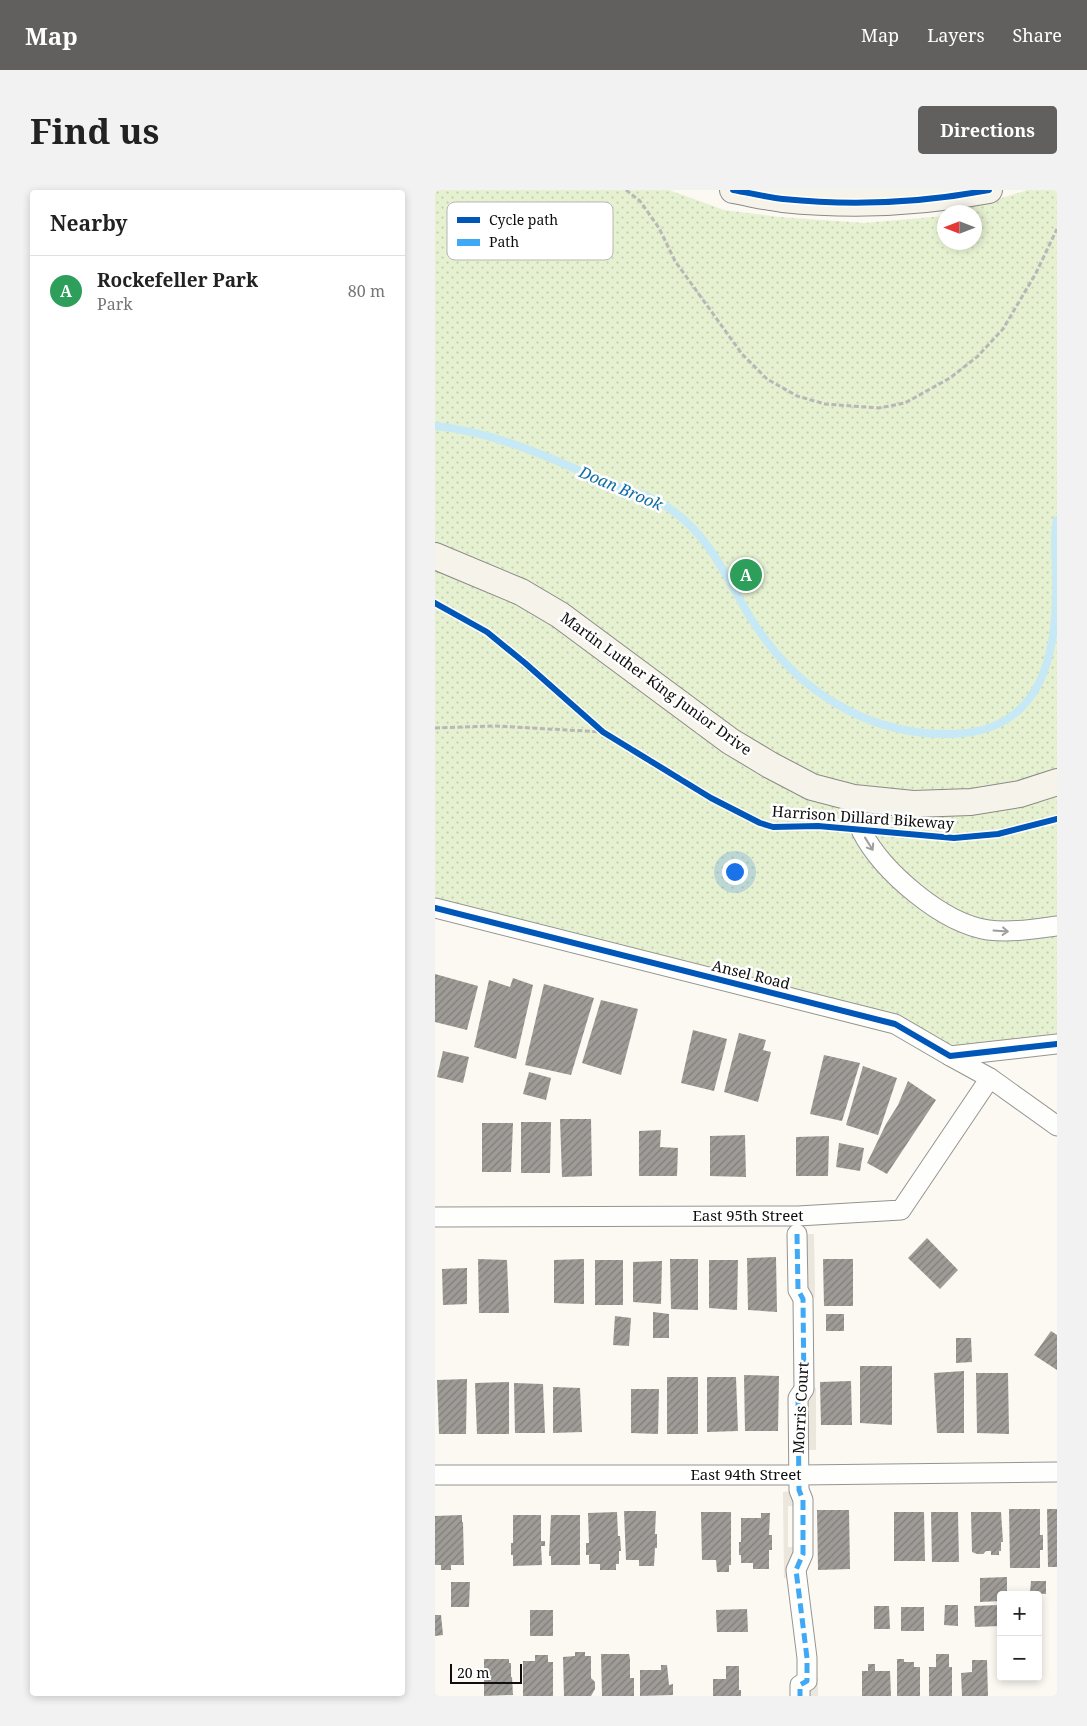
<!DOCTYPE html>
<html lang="en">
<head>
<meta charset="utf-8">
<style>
  :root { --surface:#fff; --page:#f2f2f2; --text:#222; --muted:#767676; --line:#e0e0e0; --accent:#61605e }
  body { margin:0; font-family:"Noto Serif",serif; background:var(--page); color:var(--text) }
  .controls { position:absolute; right:15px; bottom:15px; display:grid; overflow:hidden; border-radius:5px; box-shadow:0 2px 8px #0003 }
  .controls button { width:45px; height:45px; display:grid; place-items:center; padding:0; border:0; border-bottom:1px solid var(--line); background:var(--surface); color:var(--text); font:25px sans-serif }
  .compass { position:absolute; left:502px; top:15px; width:45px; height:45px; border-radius:50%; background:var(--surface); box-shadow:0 2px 8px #0003; rotate:270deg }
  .scale { position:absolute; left:15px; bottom:12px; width:72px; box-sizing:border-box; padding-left:5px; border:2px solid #0e0e0e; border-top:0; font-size:14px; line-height:18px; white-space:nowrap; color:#0e0e0e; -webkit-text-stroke:4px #fff; paint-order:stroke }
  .you { position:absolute; left:299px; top:681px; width:18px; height:18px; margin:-12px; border:4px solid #fff; border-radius:50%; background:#1a73e8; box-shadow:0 0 0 8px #1a73e833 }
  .badge { display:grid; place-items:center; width:32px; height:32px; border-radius:50%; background:var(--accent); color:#fff; font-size:16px; font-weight:700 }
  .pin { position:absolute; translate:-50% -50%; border:2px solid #fff; box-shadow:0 1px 5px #0006 }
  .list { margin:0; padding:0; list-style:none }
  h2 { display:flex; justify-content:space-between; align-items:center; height:65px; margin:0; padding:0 20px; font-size:21px }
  h2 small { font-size:16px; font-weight:400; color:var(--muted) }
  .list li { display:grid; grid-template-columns:32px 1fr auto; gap:15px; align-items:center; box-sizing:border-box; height:70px; padding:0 20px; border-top:1px solid var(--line) }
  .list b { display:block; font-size:19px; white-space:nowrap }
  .list p { margin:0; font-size:16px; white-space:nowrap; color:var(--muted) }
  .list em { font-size:16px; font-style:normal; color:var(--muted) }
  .map { position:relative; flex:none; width:622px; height:1506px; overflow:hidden; border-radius:5px }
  header { display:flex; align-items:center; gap:30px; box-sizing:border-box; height:70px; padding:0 25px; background:var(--accent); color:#fff }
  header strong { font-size:24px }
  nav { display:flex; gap:28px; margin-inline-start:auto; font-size:18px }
  .intro { display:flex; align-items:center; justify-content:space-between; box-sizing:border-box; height:120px; padding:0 30px }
  h1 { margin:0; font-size:35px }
  .button { padding:12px 22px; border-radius:5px; background:var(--accent); color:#fff; font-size:18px; font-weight:700 }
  main { display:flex; gap:30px; padding:0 30px }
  aside { flex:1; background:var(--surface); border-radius:5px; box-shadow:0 2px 8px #0003 }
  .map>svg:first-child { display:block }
  .park { fill:url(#park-dots) }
  .plaza { fill:#ebe7dd; fill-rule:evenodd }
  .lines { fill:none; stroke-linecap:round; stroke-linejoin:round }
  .stream { stroke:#c7e9f6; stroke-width:8 }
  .building { fill:url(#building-hatch) }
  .street-casing { stroke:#959491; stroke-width:21 }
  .secondary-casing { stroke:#8b8a87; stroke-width:28 }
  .path { stroke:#b8b8b6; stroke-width:3; stroke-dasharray:5 2.5; stroke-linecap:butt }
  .street { stroke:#fefefd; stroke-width:19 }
  .secondary { stroke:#f5f3ea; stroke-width:26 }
  .quiet { stroke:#3fa9f5; stroke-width:5; stroke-dasharray:10 5; stroke-linecap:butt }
  .cycleway-casing { stroke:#fff; stroke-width:9 }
  .cycleway { stroke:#0057b8; stroke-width:6 }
  .oneway { stroke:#9e9e9d }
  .labels { text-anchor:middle; stroke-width:5; stroke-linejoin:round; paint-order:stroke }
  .street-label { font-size:15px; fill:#0e0e0e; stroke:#fff }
  .water-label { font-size:16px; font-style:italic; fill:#126da4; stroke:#fff }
  .key { fill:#fff; stroke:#b7b7b7; stroke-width:1 }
  .key-label { font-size:14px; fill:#0e0e0e }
</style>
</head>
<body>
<header>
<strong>Map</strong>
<nav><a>Map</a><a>Layers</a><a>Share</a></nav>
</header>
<div class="intro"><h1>Find us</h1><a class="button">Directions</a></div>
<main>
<aside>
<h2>Nearby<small></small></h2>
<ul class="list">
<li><span class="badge" style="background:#2e9e5b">A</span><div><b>Rockefeller Park</b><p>Park</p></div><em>80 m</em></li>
</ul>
</aside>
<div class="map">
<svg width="622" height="1506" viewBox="0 0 622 1506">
  <defs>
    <pattern id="park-dots" width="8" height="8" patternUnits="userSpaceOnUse" patternTransform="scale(1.25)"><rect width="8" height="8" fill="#e6f1d1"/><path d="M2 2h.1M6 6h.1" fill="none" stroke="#c4cdb2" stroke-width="1.8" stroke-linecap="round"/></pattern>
    <pattern id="building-hatch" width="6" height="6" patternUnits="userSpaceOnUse" patternTransform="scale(1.25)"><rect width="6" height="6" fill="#9f9c98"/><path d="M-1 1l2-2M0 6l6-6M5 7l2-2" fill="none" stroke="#807e7a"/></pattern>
  </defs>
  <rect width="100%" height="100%" fill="#fbf9f2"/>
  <polygon class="park" points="0,0 234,0 289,20 344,27 429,33 509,26 510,52 540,52 540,22 520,22 593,0 622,0 622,853 515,866 460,834 0,718"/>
  <g class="plaza">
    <polygon points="358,1044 379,1044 380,1108 374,1108 375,1198 381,1198 381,1260 359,1260 358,1198 362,1198"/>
    <path d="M364 1300 370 1302 371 1388 377 1488H383V1506H361L367 1488 356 1388H349L348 1302ZM353 1316H365V1357H353Z"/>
  </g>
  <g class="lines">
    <path class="stream" d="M0 236C50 241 97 260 143 280 152 284 162 289 172 293 194 301 219 306 238 321 275 347 292 389 315 427 359 499 431 546 517 544 557 543 587 528 605 491 620 459 622 418 621 384 621 365 618 348 622 330"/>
  </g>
  <g class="building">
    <polygon points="0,784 43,796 32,840 0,832"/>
    <polygon points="78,788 98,795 81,869 39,857 54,790 75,797"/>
    <polygon points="109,794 159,808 136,885 90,875"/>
    <polygon points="166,810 203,819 186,885 147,873"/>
    <polygon points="258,840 292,849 279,901 246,893"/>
    <polygon points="304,843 331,850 328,860 336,862 323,912 289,902"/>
    <polygon points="8,861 34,867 28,893 2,887"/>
    <polygon points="389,865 425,873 407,931 375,924"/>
    <polygon points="428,876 462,888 443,945 411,935"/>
    <polygon points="94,882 116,888 111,910 88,904"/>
    <polygon points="473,891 501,910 452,984 432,973 451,934 463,915"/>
    <polygon points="125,929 156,929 157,986 127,987"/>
    <polygon points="86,932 116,932 115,983 86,983"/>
    <polygon points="47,933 78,933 76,982 47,982"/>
    <polygon points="226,940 225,957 243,958 242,986 204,986 204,941"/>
    <polygon points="310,945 311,987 275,986 275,946"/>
    <polygon points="394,946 393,986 361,986 361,947"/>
    <polygon points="404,953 429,958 425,981 401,977"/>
    <polygon points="492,1048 523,1080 505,1099 473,1068"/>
    <polygon points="341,1067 342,1122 313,1120 312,1068"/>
    <polygon points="43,1069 72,1070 74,1123 44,1123"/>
    <polygon points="149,1069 149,1114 119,1113 119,1070"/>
    <polygon points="235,1069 263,1069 263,1120 236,1119"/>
    <polygon points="388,1069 418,1069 418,1116 389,1116"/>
    <rect x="160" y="1070" width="28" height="45"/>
    <polygon points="274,1070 303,1070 302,1120 274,1118"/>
    <polygon points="227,1071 226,1114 198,1112 198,1072"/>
    <polygon points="32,1078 32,1114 8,1115 7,1079"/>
    <polygon points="218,1122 234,1124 234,1148 218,1148"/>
    <rect x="391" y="1124" width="18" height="17"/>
    <polygon points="180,1126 196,1128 194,1156 178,1155"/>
    <polygon points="616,1141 622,1145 622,1180 599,1165"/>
    <polygon points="521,1148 536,1148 537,1172 521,1173"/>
    <polygon points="425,1176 457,1176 457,1235 425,1233"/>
    <polygon points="529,1181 529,1243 502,1243 499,1183"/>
    <polygon points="541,1183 573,1183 574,1244 542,1243"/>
    <polygon points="309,1185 344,1186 343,1241 310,1241"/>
    <rect x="232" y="1187" width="31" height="57"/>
    <polygon points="272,1187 301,1187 303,1241 272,1242"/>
    <polygon points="32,1189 31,1244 4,1244 2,1190"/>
    <polygon points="416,1191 417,1235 386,1235 385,1192"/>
    <polygon points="74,1192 74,1244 42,1244 40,1193"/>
    <polygon points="79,1193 108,1194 110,1243 80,1243"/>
    <polygon points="118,1197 145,1198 147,1242 118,1243"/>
    <polygon points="196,1199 224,1199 223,1244 196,1243"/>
    <polygon points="574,1319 605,1319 605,1345 608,1345 608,1360 605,1360 605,1378 575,1378"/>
    <polygon points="612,1319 622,1319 622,1377 613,1377"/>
    <polygon points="382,1320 414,1320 415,1379 383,1380"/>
    <polygon points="189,1321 221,1321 220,1344 222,1344 222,1358 220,1358 219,1376 204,1376 204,1370 191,1370"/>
    <polygon points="182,1322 183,1346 185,1346 186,1361 184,1361 184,1374 181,1374 181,1380 165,1380 165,1374 154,1374 154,1365 151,1365 151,1353 154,1353 153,1323"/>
    <polygon points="266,1322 296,1322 296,1375 294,1375 294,1382 282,1382 281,1370 267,1370"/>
    <polygon points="459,1322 489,1322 490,1371 459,1371"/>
    <polygon points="496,1322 523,1322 524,1372 497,1372"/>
    <polygon points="536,1322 566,1322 568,1352 566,1352 566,1361 564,1361 564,1365 556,1365 556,1361 551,1361 548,1364 542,1364 537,1362"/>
    <polygon points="326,1323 335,1323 334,1345 337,1345 337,1360 334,1360 334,1379 318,1379 318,1373 306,1373 306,1365 304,1365 304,1352 306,1352 306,1328 326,1328"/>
    <polygon points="27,1325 27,1332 28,1332 29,1375 16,1375 16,1380 6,1380 6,1375 0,1375 0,1326"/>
    <polygon points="78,1325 106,1325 106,1351 110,1351 110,1356 106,1356 107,1375 78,1376 78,1365 76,1365 76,1353 78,1353"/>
    <polygon points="116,1325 145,1325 145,1375 116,1375 116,1366 114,1366"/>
    <polygon points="572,1387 572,1405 566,1405 566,1411 545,1412 545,1388"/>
    <polygon points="596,1391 611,1391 611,1404 595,1403"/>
    <polygon points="16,1392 35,1392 34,1417 16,1417"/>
    <polygon points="510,1415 523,1415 523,1436 509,1435"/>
    <polygon points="564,1415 565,1436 540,1437 539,1416"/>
    <polygon points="439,1416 454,1416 455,1439 439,1439"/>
    <rect x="466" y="1417" width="23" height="24"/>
    <polygon points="312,1419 313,1442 282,1442 281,1420"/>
    <rect x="95" y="1420" width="23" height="26"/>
    <polygon points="0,1425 6,1425 8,1445 0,1446"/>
    <polygon points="140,1462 150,1462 150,1466 156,1466 156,1488 160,1492 160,1499 156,1506 129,1506 128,1467 140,1466"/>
    <polygon points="166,1464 194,1464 195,1469 195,1488 199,1488 199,1506 167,1506"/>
    <polygon points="501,1464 514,1464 514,1477 517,1477 517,1506 494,1506 494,1477 501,1477"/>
    <polygon points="100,1465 113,1465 113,1472 118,1472 118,1506 88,1506 88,1471 100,1471"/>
    <polygon points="49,1469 74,1469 74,1473 76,1473 76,1487 77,1487 78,1505 49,1506"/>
    <polygon points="462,1469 469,1469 469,1472 479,1472 479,1477 485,1477 485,1506 462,1506"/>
    <polygon points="537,1470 552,1470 553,1506 527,1506 526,1483 537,1482"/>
    <polygon points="433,1474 440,1474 440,1481 455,1481 456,1506 427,1506 427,1481 433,1481"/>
    <polygon points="226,1475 232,1475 234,1495 238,1494 238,1505 205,1506 205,1480 226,1480"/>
    <polygon points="291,1476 304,1476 304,1500 306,1500 306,1506 278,1506 278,1489 291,1489"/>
  </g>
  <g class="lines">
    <g class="street-casing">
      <g id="street">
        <path d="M419 608C421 619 422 632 427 642 448 682 507 733 553 740 576 743 599 739 622 736"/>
        <polyline points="0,718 460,834 515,866 622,854"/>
        <polyline points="515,866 555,888 622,936"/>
        <polyline points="0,1027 363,1026 466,1020 555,888"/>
        <polyline points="362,1044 363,1100 368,1109 369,1199 363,1208 364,1300 368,1310 368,1364 361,1380 372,1468 372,1491 365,1495 365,1506"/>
        <polyline points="0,1285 364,1285 622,1282"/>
      </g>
    </g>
    <g class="secondary-casing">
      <g id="secondary">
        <path d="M298 0C315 3 331 7 348 9 417 16 486 13 554 0"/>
        <polyline points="0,366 86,402 125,425 295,551 335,575 377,597 419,608 478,614 536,612 585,604 622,592"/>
      </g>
    </g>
    <g class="path">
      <polyline points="191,0 205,11 224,38 240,71 307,164 332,189 362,206 390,214 444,218 470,213 515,188 543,166 568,139 601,83 622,39"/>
      <polyline points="0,538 61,536 168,542"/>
    </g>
    <use href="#street" class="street"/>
    <use href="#secondary" class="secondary"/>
    <polyline class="quiet" points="362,1044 363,1100 368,1109 369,1199 363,1208 364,1300 368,1310 368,1364 361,1380 372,1468 372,1491 365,1495 365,1506"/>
    <g class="cycleway-casing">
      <g id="cycleway">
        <path d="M298 0C315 3 331 7 348 9 417 16 486 13 554 0"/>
        <polyline points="0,413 52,442 90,473 168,542 276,608 325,633 338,637 383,636 519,648 563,644 622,629"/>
        <polyline points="0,718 460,834 515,866 622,854"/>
      </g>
    </g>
    <use href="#cycleway" class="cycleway"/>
  </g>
  <defs><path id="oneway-shaft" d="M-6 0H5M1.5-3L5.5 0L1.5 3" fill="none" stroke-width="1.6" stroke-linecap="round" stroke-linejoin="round" transform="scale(1.25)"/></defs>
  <g class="oneway">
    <use href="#oneway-shaft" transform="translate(434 654) rotate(58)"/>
    <use href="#oneway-shaft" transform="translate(566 741) rotate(4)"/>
  </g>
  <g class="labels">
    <g class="street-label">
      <text transform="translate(221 494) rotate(36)" y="5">Martin Luther King Junior Drive</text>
      <text transform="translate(428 628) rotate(4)" y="5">Harrison Dillard Bikeway</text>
      <text transform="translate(316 785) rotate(14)" y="5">Ansel Road</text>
      <text x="313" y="1031">East 95th Street</text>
      <text transform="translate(366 1218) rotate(-87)" y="5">Morris Court</text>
      <text x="311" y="1290">East 94th Street</text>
    </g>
    <g class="water-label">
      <text transform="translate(186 298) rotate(23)" y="6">Doan Brook</text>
    </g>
  </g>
  <rect x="12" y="12" width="166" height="58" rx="8" class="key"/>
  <rect x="22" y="27" width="23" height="6" fill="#0057b8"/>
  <rect x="22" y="49" width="23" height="7" fill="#3fa9f5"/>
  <g class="key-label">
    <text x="54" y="35">Cycle path</text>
    <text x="54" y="57">Path</text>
  </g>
</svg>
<div class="controls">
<button>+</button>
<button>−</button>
</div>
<svg class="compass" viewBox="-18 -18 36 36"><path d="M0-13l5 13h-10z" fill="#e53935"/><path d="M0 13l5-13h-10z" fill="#767676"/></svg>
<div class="scale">20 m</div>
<div class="you"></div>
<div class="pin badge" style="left:311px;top:385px;background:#2e9e5b">A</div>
</div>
</main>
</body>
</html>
